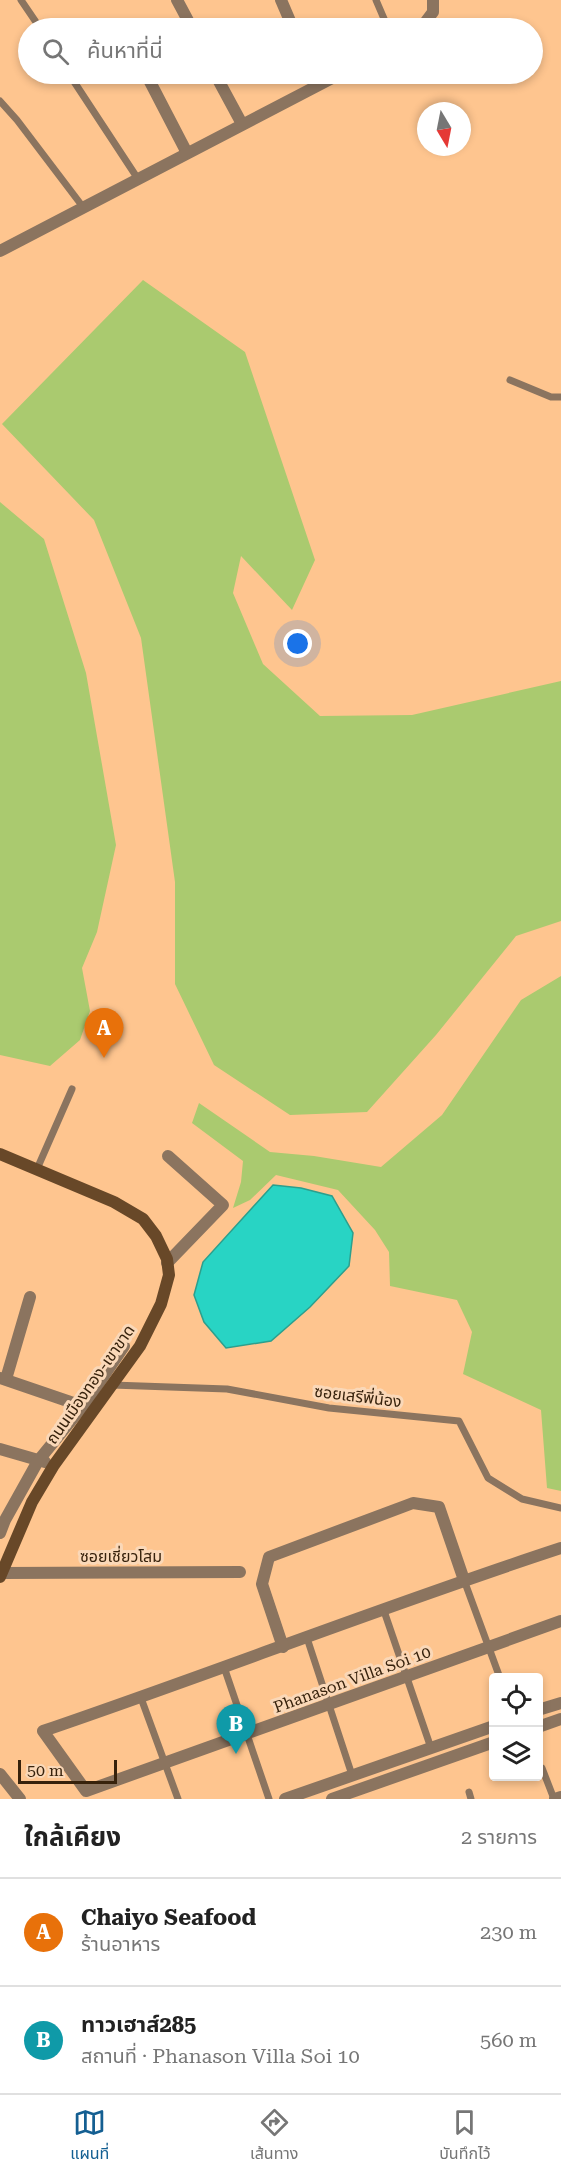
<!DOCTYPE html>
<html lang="th">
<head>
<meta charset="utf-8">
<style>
  :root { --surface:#fff; --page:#f6f6f6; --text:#222; --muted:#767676; --line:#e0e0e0; --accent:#145f92 }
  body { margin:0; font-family:"Roboto Serif","Noto Sans Thai",serif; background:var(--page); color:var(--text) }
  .controls { position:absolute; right:18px; bottom:18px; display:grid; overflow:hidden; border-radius:6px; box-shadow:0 3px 9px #0003 }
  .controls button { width:54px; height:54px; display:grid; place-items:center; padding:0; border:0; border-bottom:2px solid var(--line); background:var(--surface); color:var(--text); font:30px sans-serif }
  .compass { position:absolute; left:417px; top:102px; width:54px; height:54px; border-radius:50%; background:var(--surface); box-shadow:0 3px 9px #0003; rotate:170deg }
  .scale { position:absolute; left:18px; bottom:15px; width:99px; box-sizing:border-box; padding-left:6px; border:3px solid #37220c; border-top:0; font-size:16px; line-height:21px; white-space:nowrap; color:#37220c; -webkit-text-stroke:4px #fad8b8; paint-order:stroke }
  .you { position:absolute; left:298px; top:644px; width:21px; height:21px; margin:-15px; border:4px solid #fff; border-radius:50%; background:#1a73e8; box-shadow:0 0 0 9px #1a73e833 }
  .badge { display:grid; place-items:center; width:39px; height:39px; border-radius:50%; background:var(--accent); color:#fff; font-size:20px; font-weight:700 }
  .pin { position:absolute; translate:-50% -50px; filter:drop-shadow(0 2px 3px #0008) }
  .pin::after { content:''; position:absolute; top:32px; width:21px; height:18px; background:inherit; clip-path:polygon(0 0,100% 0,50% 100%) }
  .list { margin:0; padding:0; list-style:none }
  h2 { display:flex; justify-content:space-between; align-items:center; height:78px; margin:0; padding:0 24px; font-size:26px }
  h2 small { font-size:20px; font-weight:400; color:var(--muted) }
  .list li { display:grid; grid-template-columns:39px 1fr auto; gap:18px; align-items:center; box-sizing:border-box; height:108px; padding:0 24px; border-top:2px solid var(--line) }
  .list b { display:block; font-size:22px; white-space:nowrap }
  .list p { margin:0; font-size:20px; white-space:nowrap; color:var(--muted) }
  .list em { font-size:20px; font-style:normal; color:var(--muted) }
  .icon { flex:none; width:33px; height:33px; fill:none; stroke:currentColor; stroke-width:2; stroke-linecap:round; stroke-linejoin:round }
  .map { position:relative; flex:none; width:561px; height:1799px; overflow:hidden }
  .search { position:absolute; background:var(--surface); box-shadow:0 3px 9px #0003; left:18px; right:18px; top:18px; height:66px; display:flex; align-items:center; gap:15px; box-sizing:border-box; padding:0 21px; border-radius:33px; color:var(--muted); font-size:22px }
  .sheet { height:294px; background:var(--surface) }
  nav { display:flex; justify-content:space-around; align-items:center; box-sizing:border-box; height:84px; border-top:2px solid var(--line); background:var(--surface); font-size:16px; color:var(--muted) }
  nav a { display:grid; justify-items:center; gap:3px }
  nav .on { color:var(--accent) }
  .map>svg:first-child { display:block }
  .green { fill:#aaca6f }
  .water { fill:#28d4c4; stroke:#2c9f8d; stroke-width:1.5 }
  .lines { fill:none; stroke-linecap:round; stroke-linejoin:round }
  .lane { stroke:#8b745f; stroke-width:7 }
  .street { stroke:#8b745f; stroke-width:12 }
  .secondary { stroke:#684828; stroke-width:12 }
  .labels { text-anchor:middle; stroke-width:6; stroke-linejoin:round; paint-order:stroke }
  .street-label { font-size:16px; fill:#37220c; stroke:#fad8b8 }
</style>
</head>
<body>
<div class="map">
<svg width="561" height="1799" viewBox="0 0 561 1799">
  <rect width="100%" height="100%" fill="#fec58f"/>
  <g class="green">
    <polygon points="143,280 245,352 315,560 292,610 241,556 233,593 263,664 320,716 412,715 561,681 561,921 516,936 436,1035 367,1112 290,1115 214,1065 175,984 175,882 141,638 94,520 2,424"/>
    <polygon points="0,502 44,539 86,673 116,845 97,932 82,968 90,1011 80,1040 50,1066 0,1055"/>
    <polygon points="561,976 561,1491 547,1488 541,1410 463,1374 472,1332 457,1300 390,1286 389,1252 375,1230 338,1190 276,1175 250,1200 233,1208 241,1182 243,1161 192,1123 199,1103 270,1152 314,1156 381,1167 442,1115 521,1000"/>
  </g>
  <polygon class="water" points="273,1185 301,1188 332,1196 353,1233 349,1266 310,1307 271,1341 226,1348 204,1322 194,1295 203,1262"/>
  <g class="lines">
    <g class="lane">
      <polyline points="21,0 40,28"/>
      <polyline points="376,0 388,28"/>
      <polyline points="69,74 138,179"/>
      <polyline points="0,101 17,120 83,207"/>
      <polyline points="510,380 551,397 561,397"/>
      <polyline points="37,1169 72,1089"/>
      <polyline points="112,1385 227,1389 329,1408 459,1421 488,1478 522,1499 561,1508"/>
      <polyline points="464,1580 500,1678"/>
      <polyline points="384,1611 431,1748"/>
      <polyline points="307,1638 352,1775"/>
      <polyline points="224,1667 269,1799"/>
      <polyline points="141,1698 178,1799"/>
      <polyline points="542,1768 554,1799"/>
      <polyline points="469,1792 471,1799"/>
    </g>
    <g class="street">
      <polyline points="177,0 192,28"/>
      <polyline points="281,0 293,28"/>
      <polyline points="421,28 433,12 433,0"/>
      <polyline points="146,74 187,153"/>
      <polyline points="215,74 242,124"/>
      <polyline points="0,251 340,74"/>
      <polyline points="167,1263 223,1205 168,1156"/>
      <polyline points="0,1378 88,1408"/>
      <polyline points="6,1379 30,1297"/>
      <polyline points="0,1449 45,1462"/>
      <polyline points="0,1533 5,1520 38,1461 83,1406 124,1346"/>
      <path d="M561 1548C387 1605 216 1672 43 1731L86 1791 561 1621"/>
      <polyline points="3,1573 240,1572"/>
      <polyline points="283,1647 262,1584 269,1557 413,1503 439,1507 464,1580"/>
      <polyline points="538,1710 561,1703"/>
      <polyline points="538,1727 561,1719"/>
      <polyline points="0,1774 20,1799"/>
      <polyline points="285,1799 494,1726"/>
      <polyline points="332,1799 494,1742"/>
      <polyline points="555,1799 561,1797"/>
    </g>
    <polyline class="secondary" points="0,1154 114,1202 143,1219 156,1236 167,1259 169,1275 161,1304 140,1346 54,1465 32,1502 0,1577"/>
  </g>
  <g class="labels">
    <g class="street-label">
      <text transform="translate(90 1384) rotate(-55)" y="6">ถนนเมืองทอง-เขาขาด</text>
      <text transform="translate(358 1396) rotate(7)" y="6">ซอยเสรีพี่น้อง</text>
      <text x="121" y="1562">ซอยเชี่ยวโสม</text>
      <text transform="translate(352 1679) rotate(-20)" y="6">Phanason Villa Soi 10</text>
    </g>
  </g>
</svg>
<div class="controls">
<button><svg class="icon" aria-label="locate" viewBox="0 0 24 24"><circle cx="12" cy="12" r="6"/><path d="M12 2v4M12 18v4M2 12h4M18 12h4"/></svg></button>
<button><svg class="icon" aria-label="layers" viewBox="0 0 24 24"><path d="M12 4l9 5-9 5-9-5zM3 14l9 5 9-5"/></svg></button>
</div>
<svg class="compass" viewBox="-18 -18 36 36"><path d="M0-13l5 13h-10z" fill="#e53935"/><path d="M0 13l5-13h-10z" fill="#767676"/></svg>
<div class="scale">50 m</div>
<div class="you"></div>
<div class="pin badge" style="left:104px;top:1058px;background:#e8710a">A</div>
<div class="pin badge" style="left:236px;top:1754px;background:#0f9aa8">B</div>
<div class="search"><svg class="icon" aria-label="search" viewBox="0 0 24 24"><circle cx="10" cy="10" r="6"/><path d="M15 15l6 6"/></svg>ค้นหาที่นี่</div>
</div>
<section class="sheet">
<h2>ใกล้เคียง<small>2 รายการ</small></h2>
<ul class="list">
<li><span class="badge" style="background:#e8710a">A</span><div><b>Chaiyo Seafood</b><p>ร้านอาหาร</p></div><em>230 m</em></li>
<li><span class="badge" style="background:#0f9aa8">B</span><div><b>ทาวเฮาส์285</b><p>สถานที่ · Phanason Villa Soi 10</p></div><em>560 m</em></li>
</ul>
</section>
<nav>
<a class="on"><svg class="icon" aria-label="map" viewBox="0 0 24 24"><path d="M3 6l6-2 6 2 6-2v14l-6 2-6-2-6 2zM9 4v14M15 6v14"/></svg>แผนที่</a>
<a><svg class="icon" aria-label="directions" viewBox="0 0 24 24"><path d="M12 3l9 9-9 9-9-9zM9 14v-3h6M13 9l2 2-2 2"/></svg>เส้นทาง</a>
<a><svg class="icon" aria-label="saved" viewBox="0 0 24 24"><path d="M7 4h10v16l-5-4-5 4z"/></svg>บันทึกไว้</a>
</nav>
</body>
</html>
